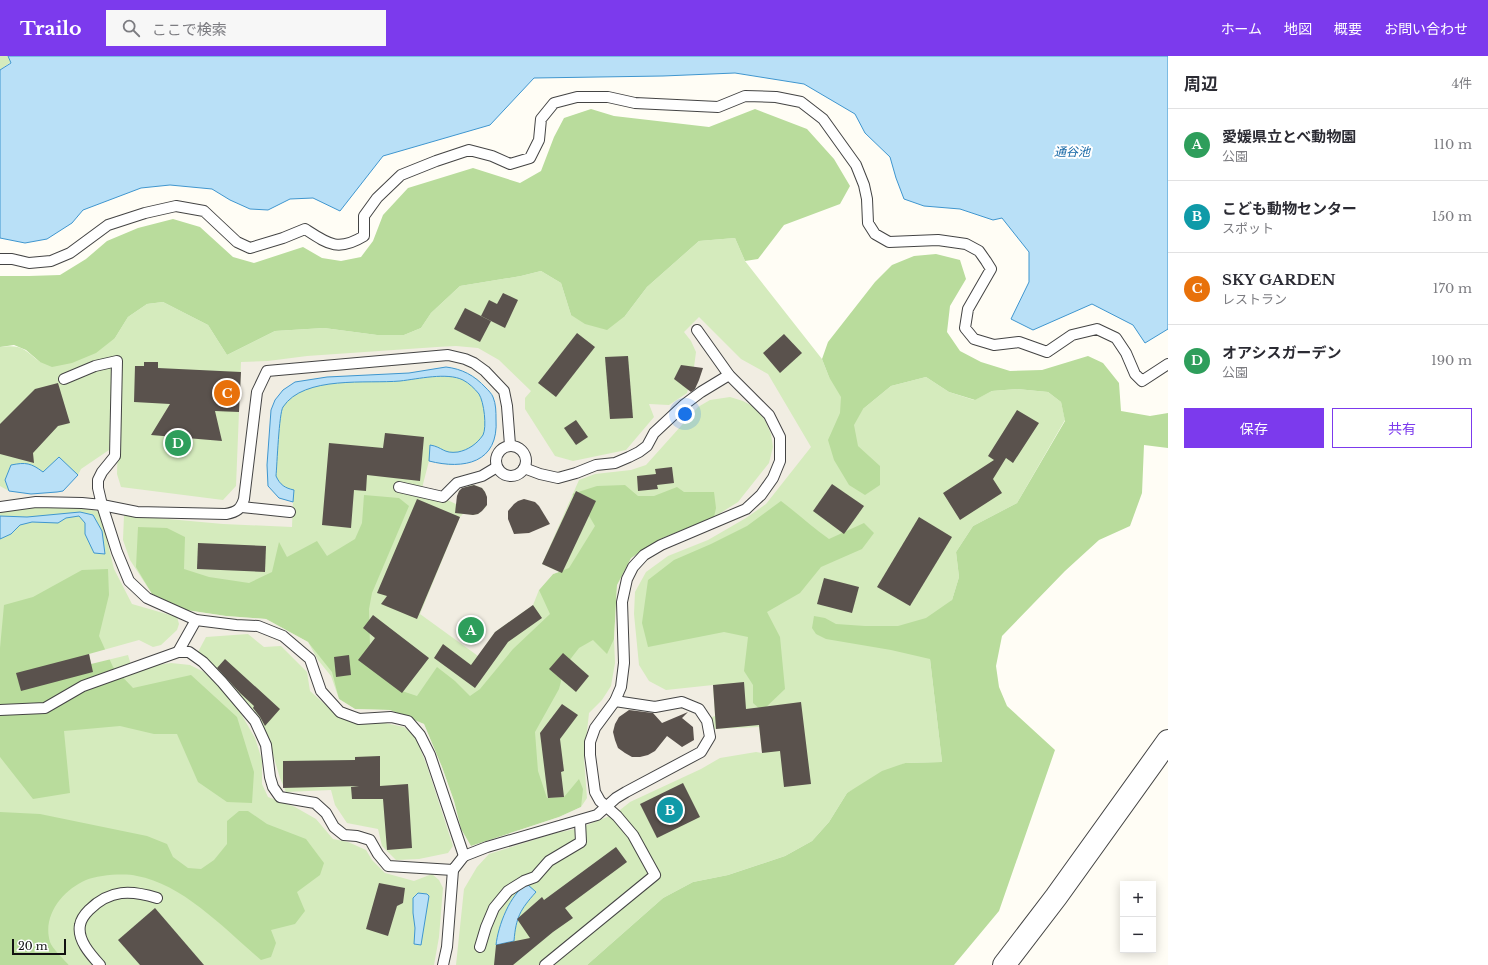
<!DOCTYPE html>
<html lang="ja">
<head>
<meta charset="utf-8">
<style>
  :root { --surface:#fff; --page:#f7f7f7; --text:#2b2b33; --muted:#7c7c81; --line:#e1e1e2; --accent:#7c3aed }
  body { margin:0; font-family:"Libre Baskerville","Noto Sans JP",serif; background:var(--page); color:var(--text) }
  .controls { position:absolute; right:12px; bottom:12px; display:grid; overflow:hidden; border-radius:0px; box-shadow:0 2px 10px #0003 }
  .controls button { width:36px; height:36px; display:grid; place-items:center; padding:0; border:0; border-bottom:1px solid var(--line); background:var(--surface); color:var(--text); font:20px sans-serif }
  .scale { position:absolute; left:12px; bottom:10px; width:54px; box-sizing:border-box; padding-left:4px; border:2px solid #111; border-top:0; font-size:11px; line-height:14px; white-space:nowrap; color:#111; -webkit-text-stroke:3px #fff; paint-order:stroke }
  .you { position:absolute; left:685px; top:358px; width:14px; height:14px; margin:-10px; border:3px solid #fff; border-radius:50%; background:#1a73e8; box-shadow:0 0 0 6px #1a73e833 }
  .badge { display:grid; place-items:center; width:26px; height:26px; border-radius:50%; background:var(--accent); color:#fff; font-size:13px; font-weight:700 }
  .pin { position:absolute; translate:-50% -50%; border:2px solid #fff; box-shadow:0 1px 4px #0006 }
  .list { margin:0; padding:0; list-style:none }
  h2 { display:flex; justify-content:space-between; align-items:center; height:52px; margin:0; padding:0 16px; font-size:17px }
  h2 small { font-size:13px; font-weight:400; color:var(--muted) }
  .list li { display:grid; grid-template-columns:26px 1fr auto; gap:12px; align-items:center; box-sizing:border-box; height:72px; padding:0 16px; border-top:1px solid var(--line) }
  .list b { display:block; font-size:15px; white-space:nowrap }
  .list p { margin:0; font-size:13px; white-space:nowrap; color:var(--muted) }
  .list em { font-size:13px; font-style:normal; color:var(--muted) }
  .actions { display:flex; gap:8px; padding:12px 16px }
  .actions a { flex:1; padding:9px 0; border:1px solid var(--accent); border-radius:0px; text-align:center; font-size:14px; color:var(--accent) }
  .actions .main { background:var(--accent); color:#fff }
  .icon { flex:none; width:22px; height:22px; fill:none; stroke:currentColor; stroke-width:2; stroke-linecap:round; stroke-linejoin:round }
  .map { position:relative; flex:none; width:1168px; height:909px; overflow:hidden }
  header { display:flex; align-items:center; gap:24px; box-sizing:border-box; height:56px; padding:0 20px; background:var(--accent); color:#fff }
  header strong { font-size:19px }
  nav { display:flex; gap:22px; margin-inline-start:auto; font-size:14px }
  .search { width:280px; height:36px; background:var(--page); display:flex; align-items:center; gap:10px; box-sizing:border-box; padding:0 14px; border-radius:0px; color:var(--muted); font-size:15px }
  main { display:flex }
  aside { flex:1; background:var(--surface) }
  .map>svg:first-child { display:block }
  .green { fill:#d5ebbd }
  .forest { fill:#b9dc9c }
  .plaza { fill:#f1ede2; fill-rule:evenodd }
  .water { fill:#b9e0f7; stroke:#3f96cf }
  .building { fill:#5a524d }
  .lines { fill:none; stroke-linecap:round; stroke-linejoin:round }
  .service-casing { stroke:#444; stroke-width:12 }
  .tertiary-casing { stroke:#444; stroke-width:24 }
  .service { stroke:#fff; stroke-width:10 }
  .tertiary { stroke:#fff; stroke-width:22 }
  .labels { text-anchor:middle; stroke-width:4; stroke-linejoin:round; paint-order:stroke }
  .water-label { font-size:12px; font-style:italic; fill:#1768a6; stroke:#fff }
</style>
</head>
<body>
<header>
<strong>Trailo</strong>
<div class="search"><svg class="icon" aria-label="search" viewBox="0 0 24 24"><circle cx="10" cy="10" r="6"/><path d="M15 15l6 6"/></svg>ここで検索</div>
<nav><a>ホーム</a><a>地図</a><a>概要</a><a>お問い合わせ</a></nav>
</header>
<main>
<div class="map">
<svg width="1168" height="909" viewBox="0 0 1168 909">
  <rect width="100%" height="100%" fill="#fffdf5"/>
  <g class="green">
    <polygon points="0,0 8,0 11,6 0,14"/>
    <path d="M735 182 745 205 822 303 829 321 863 353 891 330 926 321 949 336 974 344 992 335 1017 333 1048 336 1061 346 1065 364 1017 447 973 470 956 496 959 521 952 544 930 603 942 706 905 707 847 737 829 766 812 785 785 800 728 819 693 826 663 842 587 909H69L0 850V291C22 288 24 293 40 306L115 282 128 261 147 248 163 246 208 269 227 299 275 275 324 272 377 279H404L421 272 431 257 460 230 521 220 541 215 561 227 571 259 625 260 647 231 699 185Z"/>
  </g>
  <g class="forest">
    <polygon points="591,53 614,60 709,71 755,53 807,73 834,103 850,130 840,148 784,169 758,203 745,205 735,182 699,185 647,231 625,260 607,274 585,268 571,259 561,227 541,215 521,220 460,230 431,257 421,272 404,279 377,279 324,272 275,275 227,299 208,269 163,246 147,248 128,261 115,282 96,297 72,307 52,311 40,306 26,294 14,289 0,291 0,220 29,220 60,219 86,203 107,185 138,172 173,163 200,171 233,201 254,207 303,191 322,202 341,205 361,201 373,185 383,159 408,132 473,112 520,127 541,115 554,81 564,62"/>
    <polygon points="936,198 960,204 966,223 950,250 947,276 960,295 981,306 1010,315 1042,314 1088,300 1103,307 1119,327 1121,355 1150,360 1168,357 1168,392 1144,389 1142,437 1130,470 1099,484 1065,515 1002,580 996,610 999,631 1007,650 1055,694 999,855 954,909 587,909 663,842 693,826 728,819 785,800 812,785 829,766 847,737 882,715 905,707 942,706 930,603 891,594 826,583 816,578 812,572 814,560 825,562 836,568 865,570 898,570 926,562 952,544 959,521 956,496 973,470 1017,447 1065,365 1061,346 1048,336 1017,333 992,335 975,344 949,336 926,321 891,330 863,353 854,369 858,390 880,410 880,429 865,439 849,429 834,404 828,384 840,357 841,341 829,321 822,303 828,286 875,226 892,209 914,200"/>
    <polygon points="625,429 638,440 654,440 677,431 684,436 714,436 716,452 714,461 698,468 617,529 614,583 607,598 593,584 579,592 565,610 559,633 535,676 538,715 547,742 564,741 579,723 583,733 581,751 559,761 471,790 461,773 454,745 442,711 424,668 390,654 355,653 339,643 332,616 308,586 266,563 226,560 186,554 152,538 136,511 138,471 167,472 185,481 184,513 209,521 249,527 272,516 279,486 287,501 317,485 327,500 355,483 362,467 364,439 399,442 409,450 372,537 369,553 370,590 399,634 417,640 437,611 455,625 470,640 480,633 513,593 550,558 539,534 553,518 569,512 595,470 585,453 572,438 597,430"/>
    <path d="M781 445C797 457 812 471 829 483L864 467 874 477 862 493 821 511 800 537 767 556 780 581 785 633 762 655 753 647V629L744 615 748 581 724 576 648 591 642 567 648 524 674 504 711 488 747 470Z"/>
    <polygon points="108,513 109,539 99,580 113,611 133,632 191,619 237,661 254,716 252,747 227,746 198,726 177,678 154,678 120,670 64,675 70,737 33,743 0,701 0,592 4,549 33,541 82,514"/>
    <path d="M239 755H248L267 768 306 783 324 807 320 819 297 836 305 855 295 868 271 874 276 887 271 901 261 904C227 875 183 828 137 820 125 817 98 819 86 824 63 834 42 859 50 886 52 892 64 904 69 909H0V756L40 758 147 780 167 788 173 801 188 812 201 813 214 804 227 788V765Z"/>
  </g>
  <path class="plaza" d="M699 261 741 303 768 318 811 391 766 448 746 462 708 484 668 500 646 516 635 536 634 558 639 609 649 625 666 634 713 629 715 660 712 661 713 673 759 671 762 697 756 696 720 702 701 713 630 746 615 758 602 763 580 772 556 777 489 798 477 811 464 833 456 909H434L439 881 443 832 439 824 432 818 414 825 385 817 372 804 366 794 348 786 333 783 316 763 295 751 268 741 262 728V704L255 682 240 656 223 635 204 616 190 609 171 607 150 610 133 616 128 599 91 608 89 598 139 584 153 591 161 589 177 574 179 568 177 561 132 548 114 513 100 456 81 451 38 449 12 455 0 454V430L9 435 78 419 81 413 109 394 111 377 113 311 89 317 105 304 121 301 117 418 121 431 223 444 236 430 241 306 268 305 307 300 437 291 456 290 478 292 499 304 531 335 525 342V353L555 400 573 405 626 394 654 361 649 348 669 349 687 337 694 311 696 296 691 285 684 276ZM446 311 457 313 467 317 477 323 493 341 495 353 496 378 451 409 429 405 422 432 458 449 459 435 463 432 472 429 477 430 482 432 485 436 487 446 486 451 478 458 473 459 464 457 460 461 420 558 478 600 495 576 533 549 539 534 553 518 559 516 542 508 579 424 595 418 631 414 646 409 698 351 710 344 730 341 743 345 754 351 765 364 771 378 773 391 769 407 738 446 714 461 660 483 631 502 617 529 614 583 615 607 611 630 602 644 589 657 584 703 587 742 581 751 559 761 471 790 461 773 454 745 442 711 424 668 390 654 355 653 339 643 331 620 318 604 308 586 266 563 226 560 186 554 152 538 130 504 123 484 124 459 223 468 292 471 293 446 279 442 268 430 267 409 283 334 307 324 327 321 409 317ZM248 578 264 591 281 590 307 616 310 635 340 662 359 667H385L404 671 416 682 427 710 453 790 448 797 419 803 396 804 382 790 378 773 347 767 335 749 331 734 286 736 280 722 268 682 212 611 198 596 206 581Z"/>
  <g class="water">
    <polygon points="8,0 1168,0 1168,273 1145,287 1133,269 1092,248 1033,274 1011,263 1029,226 1029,196 1002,162 993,164 960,153 924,150 904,143 896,122 890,101 865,77 855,58 804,28 735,17 663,20 534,22 490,69 383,100 340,155 313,142 290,143 268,154 250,153 230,144 212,133 170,129 141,132 83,154 72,167 47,183 25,187 0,182 0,14 11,7"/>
    <path d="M446 311C462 313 474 319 486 332 488 334 492 338 493 341 496 348 496 356 496 363 499 407 464 414 429 405L430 389C443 391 443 398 458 396 468 394 477 388 483 379 487 371 484 346 479 338 475 333 469 327 463 324 447 316 418 323 400 325 368 328 304 319 283 351 279 357 277 409 276 420 280 429 285 432 294 434L293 446 279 442 268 430 267 409 271 354 275 344 283 334 295 326 327 321 409 317Z"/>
    <path d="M59 401 78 419 63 435 57 436 31 438 9 435 5 424 11 409C26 406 31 407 43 416Z"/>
    <polygon points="80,456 93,459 102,475 105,498 94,497 85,478 85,467 79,460 66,462 58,467 32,466 20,469 11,478 0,483 0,460 27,461"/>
    <path d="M527 828 536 836C520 854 516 861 514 885L496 889C498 870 510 838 527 828Z"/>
    <polygon points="418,837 427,838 429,840 421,889 414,888 415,872 413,857 413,842"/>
  </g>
  <g class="building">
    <polygon points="503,237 518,244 505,272 481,260 489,244 497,248"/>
    <polygon points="465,252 491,265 480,286 454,273"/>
    <polygon points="577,277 595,291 556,341 538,327"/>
    <polygon points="784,278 802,297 780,317 763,297"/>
    <polygon points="628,300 633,362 610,363 605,301"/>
    <polygon points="144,306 158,306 158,312 241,316 239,356 215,355 222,385 151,379 170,348 134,346 135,310 144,310"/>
    <polygon points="681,309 703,312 699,324 695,333 691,336 674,323"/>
    <polygon points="58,327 70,367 58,370 33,397 34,407 0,398 0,368 35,333"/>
    <polygon points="1017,354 1039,367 1013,407 1006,402 993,423 1002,437 960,464 943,437 994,404 988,400"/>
    <polygon points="576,364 588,381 576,389 564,372"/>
    <polygon points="385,377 424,381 420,425 367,419 366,435 354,434 351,472 322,469 329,387 383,392"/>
    <polygon points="672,411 674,427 657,429 658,433 638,435 637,420 656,418 655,413"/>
    <polygon points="832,428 864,450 844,478 813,455"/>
    <polygon points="474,429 482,432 485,436 487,441 487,449 482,455 478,458 473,459 455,457 457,440 459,435 462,432"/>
    <polygon points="576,435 596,445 562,517 542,508"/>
    <polygon points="417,443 460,461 417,563 381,548 387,540 377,537"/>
    <polygon points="524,443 535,446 539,450 550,468 529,477 514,478 508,463 508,455 514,448 518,445"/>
    <polygon points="919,461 952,481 910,550 877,531"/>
    <polygon points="198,487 266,490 265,516 197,513"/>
    <polygon points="824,522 859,531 852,557 817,548"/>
    <polygon points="533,549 542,562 508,586 475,632 434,602 443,588 471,609 495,576"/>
    <polygon points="373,559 429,602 402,637 358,604 375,582 363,572"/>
    <polygon points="563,597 589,620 576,636 549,613"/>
    <polygon points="89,598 93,616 21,635 16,617"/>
    <polygon points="349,599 351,619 336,621 334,601"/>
    <polygon points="225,603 280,653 265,670 260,661 253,652 254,650 240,637 217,612"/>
    <polygon points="744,626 746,653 801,646 811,728 784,731 780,695 762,697 759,669 716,673 713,629"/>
    <polygon points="562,648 578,659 560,683 564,715 561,716 564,741 548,742 540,677"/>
    <polygon points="629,654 653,657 662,667 688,656 682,662 693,671 694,684 682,691 667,680 655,695 648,699 640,701 632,701 625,697 618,692 615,684 613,676 615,668 619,661"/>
    <polygon points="380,700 380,730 408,728 412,792 387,794 383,743 352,743 351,731 359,730 283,732 283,705 355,704 355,701"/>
    <polygon points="683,727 700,761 657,782 640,748"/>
    <polygon points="616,791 627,806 565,852 573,862 553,876 513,909 494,909 496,889 530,882 517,863 542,841 544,844"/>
    <polygon points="379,827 405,832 403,847 397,850 388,880 366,873"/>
    <polygon points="155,852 204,909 140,909 118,884"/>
  </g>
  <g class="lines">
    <g class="service-casing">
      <g id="service">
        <path d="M0 203H12L29 207 51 205 70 197 108 169 145 157 176 150 204 155 237 186 250 192 283 182 305 173C328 188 338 196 364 180V160L377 142 401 119 436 105 469 94 492 100 510 108 530 102 539 84 541 63 554 47 577 41H608L635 47 718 51 745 40 776 41 801 46 823 63 856 109 864 129 867 143 868 167 875 178 889 186 938 184 966 188 979 195 986 205 991 213 968 253 965 272 974 283 994 289 1019 286 1047 296 1072 279 1097 273 1116 282 1126 297 1135 318 1142 325 1168 308"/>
        <circle cx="511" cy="405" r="15"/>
        <polyline points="524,412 540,418 558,422 576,417 596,409 615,407 629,401 639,396 647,390 654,377 685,348 701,336 729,319"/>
        <polyline points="399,431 443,441 457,427 482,420 497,411"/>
        <polyline points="102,449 117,496 129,525 147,542 196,564 236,569 258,570 283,580 310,603 321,635 340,656 359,663 391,661 408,665 420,679 430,699 464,800 487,791 597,759 616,742 626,736 701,696 710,681 707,665 699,653 682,646 655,651 615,645"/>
        <path d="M102 449 137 456 226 458C237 456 241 453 244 443L257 336 267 315 448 299 465 303 474 307 485 315 504 335 507 350 510 389"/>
        <polyline points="0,451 36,446 82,447 102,449 98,432 98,424 102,416 115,400 117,305 95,310 64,323"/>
        <polyline points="242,451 290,456"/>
        <polyline points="178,596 196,564"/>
        <polyline points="0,654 45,652 83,630 178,596 189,596 203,606 222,626 255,665 266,689 270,721 273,731 280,741 315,747 326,757 334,771 344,779 357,780 370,784 378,798 388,810 453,814 464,800"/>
        <polyline points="480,891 486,871 494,852 508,835 524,825 535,821 549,805 581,786 580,765"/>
        <path d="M100 909C91 899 77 884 80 869 81 863 85 858 89 854 110 833 131 834 157 842"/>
        <polyline points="443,909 447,891 453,814"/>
        <polyline points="545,909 655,819 633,779 617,760 600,745 595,736 590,699 590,686 595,672 615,645 621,631 624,607 622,546 627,523 633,511 644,499 661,489 746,453 761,439 773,422 780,405 780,381 769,359 729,319 697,274"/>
      </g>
    </g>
    <g class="tertiary-casing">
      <polyline id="tertiary" points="1004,909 1056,841 1168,685"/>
    </g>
    <use href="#service" class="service"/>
    <use href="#tertiary" class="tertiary"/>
  </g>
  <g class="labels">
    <g class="water-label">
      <text x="1072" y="100">通谷池</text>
    </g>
  </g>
</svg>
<div class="controls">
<button>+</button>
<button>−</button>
</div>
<div class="scale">20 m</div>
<div class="you"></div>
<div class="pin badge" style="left:471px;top:574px;background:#2e9e5b">A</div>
<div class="pin badge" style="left:670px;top:754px;background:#0f9aa8">B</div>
<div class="pin badge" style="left:227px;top:337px;background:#e8710a">C</div>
<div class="pin badge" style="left:178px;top:387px;background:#2e9e5b">D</div>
</div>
<aside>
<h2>周辺<small>4件</small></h2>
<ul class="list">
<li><span class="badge" style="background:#2e9e5b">A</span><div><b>愛媛県立とべ動物園</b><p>公園</p></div><em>110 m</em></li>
<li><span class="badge" style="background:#0f9aa8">B</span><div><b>こども動物センター</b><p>スポット</p></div><em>150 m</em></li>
<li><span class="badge" style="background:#e8710a">C</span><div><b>SKY GARDEN</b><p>レストラン</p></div><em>170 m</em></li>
<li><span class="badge" style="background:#2e9e5b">D</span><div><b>オアシスガーデン</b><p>公園</p></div><em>190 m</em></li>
</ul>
<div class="actions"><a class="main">保存</a><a>共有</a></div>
</aside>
</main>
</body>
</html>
